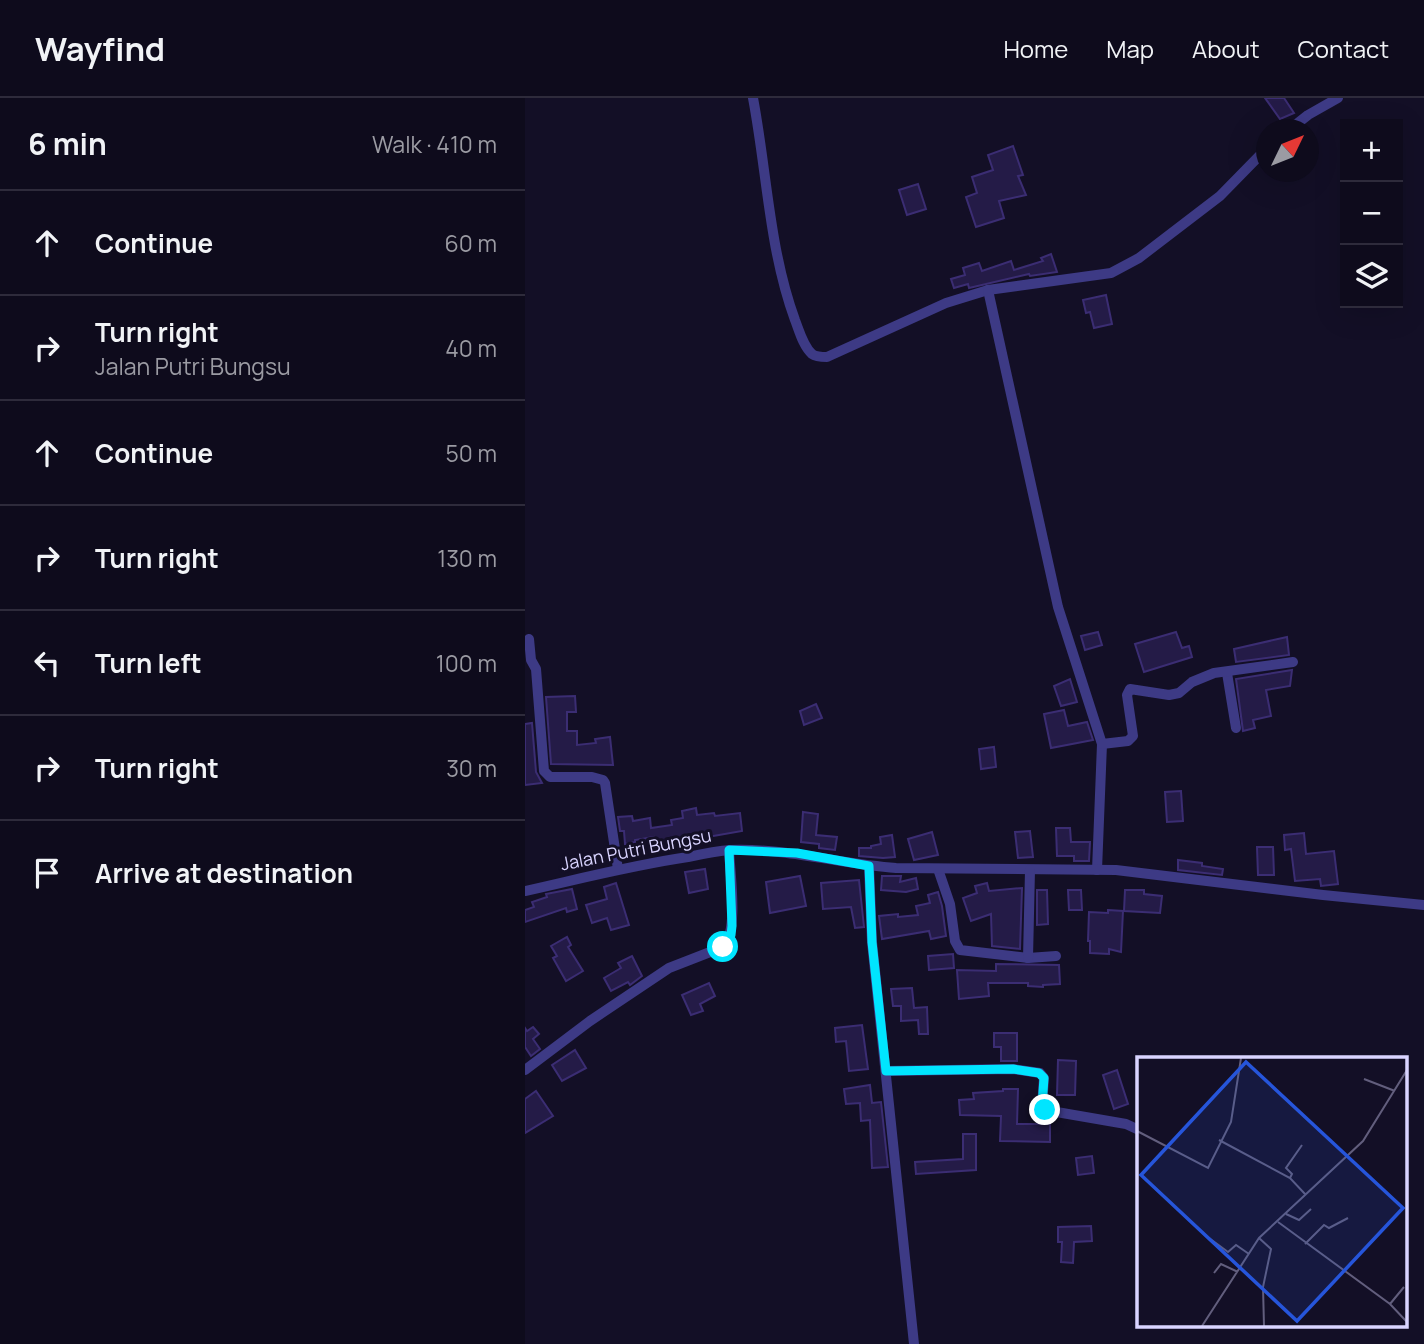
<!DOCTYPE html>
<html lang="en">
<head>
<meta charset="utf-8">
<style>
  :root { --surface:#0e0b1c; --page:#1c1929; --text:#f1f3f6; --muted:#9b9ba3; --line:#2e2b3b }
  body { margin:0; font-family:Manrope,sans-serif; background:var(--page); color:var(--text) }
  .controls { position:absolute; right:21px; top:21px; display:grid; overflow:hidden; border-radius:0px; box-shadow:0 7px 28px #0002 }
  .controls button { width:63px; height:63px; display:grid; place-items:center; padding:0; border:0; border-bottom:2px solid var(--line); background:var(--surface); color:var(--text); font:35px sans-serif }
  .compass { position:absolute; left:731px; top:21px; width:63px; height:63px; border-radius:50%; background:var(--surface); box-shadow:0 7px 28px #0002; rotate:47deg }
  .stop { position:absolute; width:21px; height:21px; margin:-16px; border:5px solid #00e5ff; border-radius:50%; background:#fff }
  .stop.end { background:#00e5ff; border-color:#fff; box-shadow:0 2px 7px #0008 }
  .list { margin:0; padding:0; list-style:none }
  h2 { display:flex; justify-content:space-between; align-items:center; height:91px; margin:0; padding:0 28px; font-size:30px }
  h2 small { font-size:23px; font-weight:400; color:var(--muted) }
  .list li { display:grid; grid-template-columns:46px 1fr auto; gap:21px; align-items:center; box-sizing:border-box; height:105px; padding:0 28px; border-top:2px solid var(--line) }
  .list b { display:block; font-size:26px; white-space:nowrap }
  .list p { margin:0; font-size:23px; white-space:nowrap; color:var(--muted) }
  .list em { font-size:23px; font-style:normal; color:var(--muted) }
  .icon { flex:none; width:38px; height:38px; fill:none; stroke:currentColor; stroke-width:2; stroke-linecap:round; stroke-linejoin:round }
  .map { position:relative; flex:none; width:899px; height:1246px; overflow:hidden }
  header { display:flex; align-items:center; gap:42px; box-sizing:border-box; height:98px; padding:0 35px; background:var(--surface); border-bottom:2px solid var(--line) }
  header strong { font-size:33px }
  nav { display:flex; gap:38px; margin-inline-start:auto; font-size:24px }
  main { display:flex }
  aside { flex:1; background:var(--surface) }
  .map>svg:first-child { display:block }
  .building { fill:#241b47; stroke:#3b2d73; stroke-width:2 }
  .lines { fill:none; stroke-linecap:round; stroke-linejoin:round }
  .street { stroke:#3d3a85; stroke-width:10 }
  .route { stroke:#00e5ff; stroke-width:9 }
  .labels { text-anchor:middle; stroke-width:6; stroke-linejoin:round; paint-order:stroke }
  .street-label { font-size:18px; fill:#d9d4ff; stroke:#130f26 }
  .inset-road { fill:none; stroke:#625e7d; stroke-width:2 }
  .view { fill:#2655da; fill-opacity:0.15; stroke:#2655da; stroke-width:3.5 }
  .inset-edge { fill:none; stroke:#d9d4ff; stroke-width:3.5 }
</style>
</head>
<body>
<header>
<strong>Wayfind</strong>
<nav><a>Home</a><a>Map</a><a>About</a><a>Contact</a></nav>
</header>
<main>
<aside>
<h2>6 min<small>Walk · 410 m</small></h2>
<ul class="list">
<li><svg class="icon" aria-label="ahead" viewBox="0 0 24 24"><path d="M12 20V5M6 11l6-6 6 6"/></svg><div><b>Continue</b></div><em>60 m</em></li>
<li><svg class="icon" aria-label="right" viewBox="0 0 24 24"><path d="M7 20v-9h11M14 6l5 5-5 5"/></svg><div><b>Turn right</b><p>Jalan Putri Bungsu</p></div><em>40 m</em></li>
<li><svg class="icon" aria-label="ahead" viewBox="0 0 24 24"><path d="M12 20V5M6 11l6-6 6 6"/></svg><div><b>Continue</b></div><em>50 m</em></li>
<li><svg class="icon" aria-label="right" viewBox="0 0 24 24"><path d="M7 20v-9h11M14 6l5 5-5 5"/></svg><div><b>Turn right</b></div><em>130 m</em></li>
<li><svg class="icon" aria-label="left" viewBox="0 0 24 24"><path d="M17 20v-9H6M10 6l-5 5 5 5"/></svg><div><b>Turn left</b></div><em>100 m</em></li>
<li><svg class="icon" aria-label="right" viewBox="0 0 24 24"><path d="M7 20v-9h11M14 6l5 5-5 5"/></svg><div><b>Turn right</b></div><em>30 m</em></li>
<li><svg class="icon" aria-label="arrive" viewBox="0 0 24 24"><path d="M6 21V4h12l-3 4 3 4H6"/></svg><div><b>Arrive at destination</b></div></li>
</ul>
</aside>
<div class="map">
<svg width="899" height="1246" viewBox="0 0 899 1246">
  <rect width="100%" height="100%" fill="#130f26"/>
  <g class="building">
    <polygon points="740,0 759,0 769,15 755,21"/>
    <polygon points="488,48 498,77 493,78 501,97 474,103 479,120 451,129 441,99 452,95 447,79 468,72 463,57"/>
    <polygon points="393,86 401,111 382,117 374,92"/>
    <polygon points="526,156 532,174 505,178 504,176 444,190 443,186 429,190 426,181 440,177 438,170 454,165 457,173 486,163 489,172 518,163 516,160"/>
    <polygon points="581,197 587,226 569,230 565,214 561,215 558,202"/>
    <polygon points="573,534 577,547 560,552 556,538"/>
    <polygon points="651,534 657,550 664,548 667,559 619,574 610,546"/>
    <polygon points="762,539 764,557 711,564 709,551"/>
    <polygon points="767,572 765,588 741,592 746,618 728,622 730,630 718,633 711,581"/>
    <polygon points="545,581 552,604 536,608 529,588"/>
    <polygon points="50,598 51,614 42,614 42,633 52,633 52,647 71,645 70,641 85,639 88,667 26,666 21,599"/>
    <polygon points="291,606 297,620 279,627 275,613"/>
    <polygon points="539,612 543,628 562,624 568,642 526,650 519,616"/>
    <polygon points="7,625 11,674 17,685 0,687 0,626"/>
    <polygon points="469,649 471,669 456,671 454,651"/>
    <polygon points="656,693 658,723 642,724 640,694"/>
    <polygon points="171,710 172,717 189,715 190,718 215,715 217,733 131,748 129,739 110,742 110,744 100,746 99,733 95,733 93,719 107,718 108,723 125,720 126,730 147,727 146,722 158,720 157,713"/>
    <polygon points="278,714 293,716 291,737 312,739 310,752 294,750 294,746 276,744"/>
    <polygon points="531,730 545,730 546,744 565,744 564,763 549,763 549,758 532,758"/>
    <polygon points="505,733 508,759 493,760 490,734"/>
    <polygon points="407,734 413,757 389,762 383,741"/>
    <polygon points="779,735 781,756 809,753 813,786 796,788 795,781 770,783 766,751 760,752 759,737"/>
    <polygon points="367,737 370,759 358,760 334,758 334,750 346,750 346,748 356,746 355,739"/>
    <polygon points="732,749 748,749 749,777 733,777"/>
    <polygon points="653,762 677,765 677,768 698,771 697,777 653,772"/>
    <polygon points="180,771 183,791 164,795 160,774"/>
    <polygon points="275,778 281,808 245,815 241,784"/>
    <polygon points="357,778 376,778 375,784 391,780 393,791 381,794 356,792"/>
    <polygon points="334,782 339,829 330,830 326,809 298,811 296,785"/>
    <polygon points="91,785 104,827 86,832 82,820 67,825 61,807 82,801 79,789"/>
    <polygon points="462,785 464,793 497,790 495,851 467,848 466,816 446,823 438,800 452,795 450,788"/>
    <polygon points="47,791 52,811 42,814 41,810 0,824 0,812 9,809 7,804 22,799 21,796"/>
    <polygon points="512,792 522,792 523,826 512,827"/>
    <polygon points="543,792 556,792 557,812 544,812"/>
    <polygon points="600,792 619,792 619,796 637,798 635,815 599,813"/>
    <polygon points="413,794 417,808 421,838 406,841 404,833 357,841 354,818 373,816 373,819 393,817 391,808 405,805 403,797"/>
    <polygon points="583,812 598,813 596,854 584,851 584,856 565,855 565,843 563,843 564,814 583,815"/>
    <polygon points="42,839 46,847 43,849 58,873 41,883 28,860 32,858 26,848"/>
    <polygon points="428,856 429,870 404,872 403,858"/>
    <polygon points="107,858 117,878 105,887 103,884 86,893 79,880 96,870 93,865"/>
    <polygon points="471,866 534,867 535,886 518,887 518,889 503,888 503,885 463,885 464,898 434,901 432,872 471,873"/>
    <polygon points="184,885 190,898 175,906 178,913 166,917 157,897"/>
    <polygon points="387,890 389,910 402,909 403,936 394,936 393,922 376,923 376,908 368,908 366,891"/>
    <polygon points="337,927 343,971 324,973 321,943 311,944 310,930"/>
    <polygon points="8,929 14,936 8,941 15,951 6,958 0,949 0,930 2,933"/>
    <polygon points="469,935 492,935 492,963 476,963 476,949 469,949"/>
    <polygon points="50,952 61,970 37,983 27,967"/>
    <polygon points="533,962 551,963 550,997 532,997"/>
    <polygon points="592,972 603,1006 589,1011 578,977"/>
    <polygon points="345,987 347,1005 356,1004 363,1069 347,1070 345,1022 336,1023 335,1005 321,1006 319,991"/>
    <polygon points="478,991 493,991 492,1026 525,1026 525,1044 475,1043 476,1018 435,1017 434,1002 449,1001 448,995 478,993"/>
    <polygon points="11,993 28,1018 0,1035 0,1001"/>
    <polygon points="438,1036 451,1036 451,1072 391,1076 390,1064 438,1061"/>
    <polygon points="567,1058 569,1075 553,1077 551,1060"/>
    <polygon points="566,1128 567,1143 549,1144 548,1165 536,1164 537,1144 533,1144 533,1129"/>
  </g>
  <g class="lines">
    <g class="street">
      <path d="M228 0C242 74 244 151 270 222 274 232 278 248 287 256 291 259 297 259 302 259L421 205 463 192 586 175 614 160 695 98 741 51"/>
      <polyline points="764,32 783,17 813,0"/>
      <polyline points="463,192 533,509 577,646 572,772"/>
      <polyline points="4,541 6,562 11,571 19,673 25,679 67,679 78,682 80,685 93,771"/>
      <polyline points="702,575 711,630"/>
      <polyline points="577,646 603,643 608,638 602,597 605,591 644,597 654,595 667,584 689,575 768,564"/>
      <polyline points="344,768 347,844 389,1246"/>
      <polyline points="413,771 425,806 430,843 435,852 503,860 531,858"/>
      <path d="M0 793C54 781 108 767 163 759 177 756 192 753 206 752 262 750 316 766 371 770L591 772 798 797 899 807"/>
      <polyline points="503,860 505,772"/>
      <path d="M0 972 65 923 144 870 198 849C214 833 205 776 204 752"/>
      <polyline points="361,973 488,971 515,975 519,980 517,1008 520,1012 601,1026 614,1032"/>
    </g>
  </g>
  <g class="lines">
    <polyline class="route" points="198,849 206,837 207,828 204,752 272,755 344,768 347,844 361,973 488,971 514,975 519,980 517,1008 520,1012"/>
  </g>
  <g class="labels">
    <g class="street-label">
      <text transform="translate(111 752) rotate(-11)" y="6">Jalan Putri Bungsu</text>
    </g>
  </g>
  <g transform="translate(612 959)">
    <rect width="270" height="270" fill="#130f26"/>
    <path class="inset-road" d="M227 22 258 34M0 74 71 111 94 65 104 1M82 83 153 121 168 137M153 121 155 117 149 111 165 88M149 157 162 163 174 152M141 165 253 247 270 265M72 181 91 195 99 188 112 197M122 181 134 192 126 230 127 269M168 187 187 168 192 171 211 161M77 216 84 207 101 215M253 247 267 230M65 269 122 181 226 84 270 13"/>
    <path class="view" d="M109 5 266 151 160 264 4 118Z"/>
    <rect width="270" height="270" class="inset-edge"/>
  </g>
</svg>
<div class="controls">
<button>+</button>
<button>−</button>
<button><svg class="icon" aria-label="layers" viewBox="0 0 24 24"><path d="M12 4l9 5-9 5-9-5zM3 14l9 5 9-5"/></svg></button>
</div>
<svg class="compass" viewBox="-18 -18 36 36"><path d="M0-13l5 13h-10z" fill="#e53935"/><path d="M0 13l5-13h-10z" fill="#9b9ba3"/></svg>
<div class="stop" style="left:198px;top:849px"></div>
<div class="stop end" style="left:520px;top:1012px"></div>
</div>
</main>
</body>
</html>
